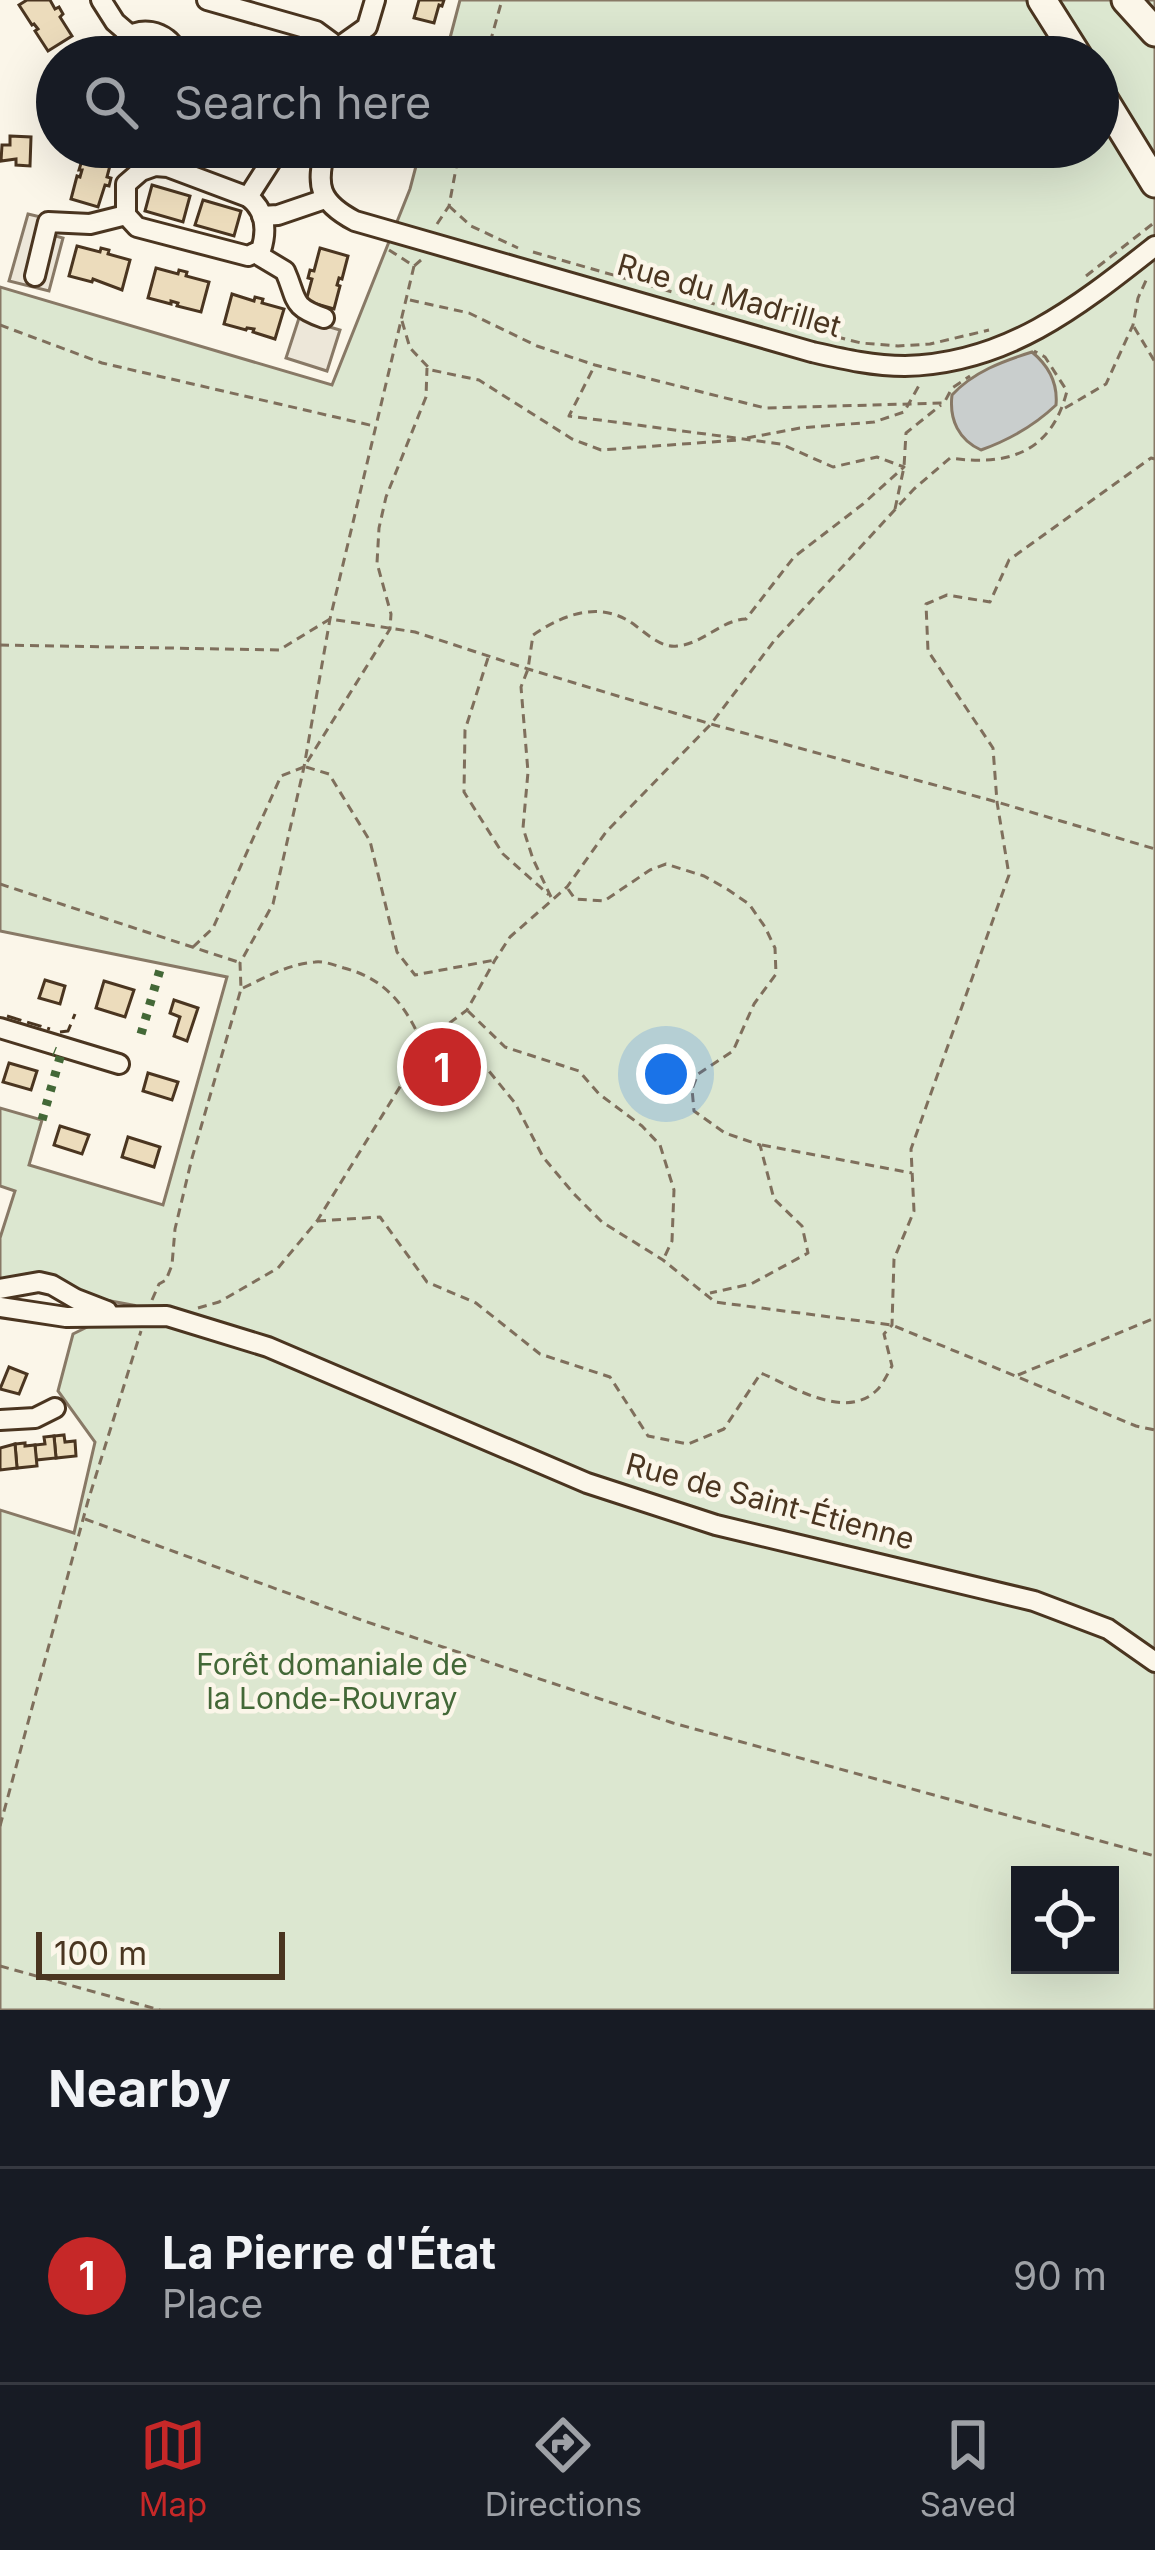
<!DOCTYPE html>
<html lang="en">
<head>
<meta charset="utf-8">
<style>
  :root { --surface:#171b24; --page:#20242c; --text:#f1f3f6; --muted:#9ea1a6; --line:#363941; --accent:#c62828 }
  body { margin:0; font-family:Inter,sans-serif; background:var(--page); color:var(--text) }
  .controls { position:absolute; right:36px; bottom:36px; display:grid; overflow:hidden; border-radius:0px; box-shadow:0 12px 48px #0002 }
  .controls button { width:108px; height:108px; display:grid; place-items:center; padding:0; border:0; border-bottom:3px solid var(--line); background:var(--surface); color:var(--text); font:60px sans-serif }
  .scale { position:absolute; left:36px; bottom:30px; width:249px; box-sizing:border-box; padding-left:12px; border:6px solid #4a3520; border-top:0; font-size:33px; line-height:42px; white-space:nowrap; color:#4a3520; -webkit-text-stroke:9px #fbf6e9; paint-order:stroke }
  .you { position:absolute; left:666px; top:1074px; width:42px; height:42px; margin:-30px; border:9px solid #fff; border-radius:50%; background:#1a73e8; box-shadow:0 0 0 18px #1a73e833 }
  .badge { display:grid; place-items:center; width:78px; height:78px; border-radius:50%; background:var(--accent); color:#fff; font-size:39px; font-weight:700 }
  .pin { position:absolute; translate:-50% -50%; border:6px solid #fff; box-shadow:0 3px 12px #0006 }
  .list { margin:0; padding:0; list-style:none }
  h2 { display:flex; justify-content:space-between; align-items:center; height:156px; margin:0; padding:0 48px; font-size:51px }
  h2 small { font-size:39px; font-weight:400; color:var(--muted) }
  .list li { display:grid; grid-template-columns:78px 1fr auto; gap:36px; align-items:center; box-sizing:border-box; height:216px; padding:0 48px; border-top:3px solid var(--line) }
  .list b { display:block; font-size:45px; white-space:nowrap }
  .list p { margin:0; font-size:39px; white-space:nowrap; color:var(--muted) }
  .list em { font-size:39px; font-style:normal; color:var(--muted) }
  .icon { flex:none; width:66px; height:66px; fill:none; stroke:currentColor; stroke-width:2; stroke-linecap:round; stroke-linejoin:round }
  .map { position:relative; flex:none; width:1155px; height:2010px; overflow:hidden }
  .search { position:absolute; background:var(--surface); box-shadow:0 12px 48px #0002; left:36px; right:36px; top:36px; height:132px; display:flex; align-items:center; gap:30px; box-sizing:border-box; padding:0 42px; border-radius:66px; color:var(--muted); font-size:45px }
  .sheet { height:372px; background:var(--surface) }
  nav { display:flex; justify-content:space-around; align-items:center; box-sizing:border-box; height:168px; border-top:3px solid var(--line); background:var(--surface); font-size:33px; color:var(--muted) }
  nav a { display:grid; justify-items:center; gap:6px }
  nav .on { color:var(--accent) }
  .map>svg:first-child { display:block }
  .green { fill:#dce7d0; stroke:#887966; stroke-width:3; fill-rule:evenodd }
  .parking { fill:#ede7d9; stroke:#887966; stroke-width:3 }
  .water { fill:#c9cecd; stroke:#887966; stroke-width:3 }
  .building { fill:#ecdcbc; stroke:#4a3520; stroke-width:3 }
  .lines { fill:none; stroke-linecap:round; stroke-linejoin:round }
  .minor-casing { stroke:#4a3520; stroke-width:24 }
  .highway-casing { stroke:#4a3520; stroke-width:33 }
  .path { stroke:#7f6f5c; stroke-width:3; stroke-dasharray:9 6; stroke-linecap:butt }
  .minor { stroke:#fbf6e9; stroke-width:18 }
  .highway { stroke:#fbf6e9; stroke-width:27 }
  .hedge { stroke:#436837; stroke-width:9; stroke-dasharray:6 9; stroke-linecap:butt }
  .fence { stroke:#4a3520; stroke-width:3; stroke-dasharray:15 6; stroke-linecap:butt }
  .labels { text-anchor:middle; stroke-width:9; stroke-linejoin:round; paint-order:stroke }
  .street-label { font-size:30px; fill:#4a3520; stroke:#fbf6e9 }
  .park-label { font-size:30px; fill:#436837; stroke:#fbf6e9 }
</style>
</head>
<body>
<div class="map">
<svg width="1155" height="2010" viewBox="0 0 1155 2010">
  <rect width="100%" height="100%" fill="#fbf6e9"/>
  <path class="green" d="M460 0H1155V2010H0V1510L74 1533 95 1442 58 1391 73 1334 132 1305 89 1297 51 1275 27 1274 0 1280V1238L15 1191 0 1186V1108L42 1120 29 1165 163 1205 227 977 0 931V287L332 385 410 189 421 147H1098V57H445ZM1020 1875H1110V1965H1020Z"/>
  <g class="parking">
    <polygon points="28,214 45,218 41,232 63,238 49,291 9,281"/>
    <polygon points="299,318 340,330 327,371 286,358"/>
  </g>
  <path class="water" d="M1032 352C1049 366 1058 383 1056 405 1035 425 1009 440 981 450 959 440 949 420 952 395 973 372 1003 361 1032 352Z"/>
  <g class="building">
    <polygon points="27,0 50,0 55,9 59,7 63,14 60,17 72,36 48,51 35,31 38,29 34,24 32,25 19,5"/>
    <polygon points="419,0 444,0 442,6 439,5 434,23 414,18"/>
    <polygon points="407,38 428,44 424,57 403,57"/>
    <polygon points="10,136 31,137 30,166 16,165 16,159 1,161 2,145 10,145"/>
    <polygon points="86,147 113,154 107,177 111,178 109,186 105,185 98,207 71,199 77,176 80,177 82,170 79,170"/>
    <polygon points="362,147 398,147 396,161 393,164 360,154"/>
    <polygon points="152,185 190,196 183,222 145,211"/>
    <polygon points="203,200 241,211 234,236 195,225"/>
    <polygon points="77,246 100,252 101,248 109,250 108,254 130,260 122,290 93,279 92,282 69,276"/>
    <polygon points="320,248 348,256 342,279 339,278 337,285 340,286 334,309 306,301 312,279 308,278 310,270 314,271"/>
    <polygon points="156,268 178,274 179,270 187,272 186,276 209,282 201,312 177,306 178,303 171,301 171,304 148,298"/>
    <polygon points="232,294 254,301 255,297 263,299 262,303 284,309 275,339 253,332 254,329 247,328 246,330 224,324"/>
    <polygon points="45,980 65,986 60,1004 39,998"/>
    <polygon points="104,981 134,990 125,1017 96,1008"/>
    <polygon points="174,1000 198,1008 187,1041 174,1036 180,1017 170,1013"/>
    <polygon points="9,1063 37,1071 31,1090 3,1082"/>
    <polygon points="148,1073 178,1082 172,1100 143,1091"/>
    <polygon points="60,1126 89,1135 82,1154 54,1145"/>
    <polygon points="128,1137 160,1147 154,1167 122,1157"/>
    <polygon points="9,1367 27,1374 19,1394 0,1389"/>
    <polygon points="64,1435 65,1442 75,1441 76,1456 56,1458 54,1436"/>
    <polygon points="54,1436 56,1458 36,1460 35,1445 45,1444 44,1437"/>
    <polygon points="25,1443 25,1446 35,1445 37,1466 17,1468 15,1444"/>
    <polygon points="15,1444 17,1468 0,1470 0,1448"/>
  </g>
  <g class="lines">
    <g class="minor-casing">
      <g id="minor">
        <polyline points="101,0 115,22 129,34"/>
        <polyline points="207,0 316,31 331,42 342,57"/>
        <polyline points="336,49 367,27 375,0"/>
        <path d="M119 57C120 32 147 24 167 39 174 44 176 50 180 57"/>
        <path d="M326 147C315 186 319 202 355 221L812 352C843 359 873 366 905 366 1007 364 1079 306 1155 246"/>
        <path d="M155 166 168 167 248 197C266 210 267 231 261 250L248 256 137 227 126 215V184L141 171Z"/>
        <polyline points="248,197 273,158"/>
        <polyline points="262,216 278,215 325,199"/>
        <path d="M255 253 285 271C298 300 290 306 324 318"/>
        <polyline points="35,276 48,222 90,224 126,215"/>
        <polyline points="0,1028 119,1064"/>
        <polyline points="0,1289 39,1282 52,1285 76,1299 107,1311"/>
        <polyline points="0,1307 66,1317 167,1316 268,1347 587,1483 716,1525 1034,1601 1108,1629 1155,1662"/>
        <polyline points="0,1420 35,1418 55,1408"/>
      </g>
    </g>
    <g class="highway-casing">
      <g id="highway">
        <polyline points="1042,0 1078,57"/>
        <polyline points="1126,0 1155,32"/>
        <polyline points="1098,90 1155,183"/>
      </g>
    </g>
    <g class="path">
      <polyline points="486,57 502,0"/>
      <polyline points="449,206 471,226 518,248"/>
      <polyline points="437,224 449,206 460,147"/>
      <polyline points="389,250 414,266 421,260"/>
      <polyline points="533,252 763,318 861,343 898,346 930,344 989,330"/>
      <polyline points="1086,276 1155,222"/>
      <polyline points="410,300 469,313 537,346 595,365 765,408 944,403 952,388 970,376"/>
      <polyline points="402,321 410,348 431,370 479,380 572,439 601,450 738,440"/>
      <polyline points="0,325 102,363 374,426"/>
      <polyline points="1134,327 1155,362"/>
      <polyline points="1065,408 1106,384 1133,325 1138,298 1148,276"/>
      <polyline points="747,438 800,428 874,422 904,412 921,382"/>
      <polyline points="895,509 904,467 906,433 941,405"/>
      <polyline points="0,645 279,650 330,619 415,632 528,669 711,724 997,802 1155,849"/>
      <polyline points="488,658 465,730 464,792 503,854 549,895"/>
      <polyline points="306,767 329,774 370,841 397,952 415,975 495,960"/>
      <polyline points="0,884 238,962"/>
      <polyline points="568,889 575,899 604,901 650,870 666,864 704,876 727,889 749,904 765,927 775,948 776,974 754,1004 733,1051 698,1074 692,1089 694,1111 725,1133 760,1145 774,1199 802,1226 808,1253 751,1284 710,1293"/>
      <path d="M551 897 533 859 523 828 528 772 521 687 528 669 533 635C565 613 603 600 636 626 648 635 662 648 677 646 703 644 721 620 746 619L794 557 863 504 904 467 877 457 833 467 781 444 569 416 595 365"/>
      <polyline points="193,947 213,928 281,776 304,767 390,629 391,614 377,563 379,528 386,497 426,397 427,368"/>
      <path d="M243 988C266 977 289 964 315 962 325 961 334 965 344 968 386 979 406 1006 423 1045"/>
      <polyline points="468,1011 505,1047 579,1071 599,1094 642,1126 660,1145 674,1190 672,1241 664,1258"/>
      <polyline points="447,1029 484,1065 515,1103 543,1157 574,1194 602,1222 663,1260 715,1302 892,1325 1136,1426 1155,1430"/>
      <polyline points="762,1145 912,1173"/>
      <path d="M317 1221 380 1217 427 1282 476 1303 540 1354 610 1377 648 1436 688 1444 724 1429 761 1373C793 1387 846 1421 877 1390 883 1384 888 1373 892 1366L884 1334 892 1325 894 1259 914 1211 911 1149 1009 875 997 802 993 748 928 651 926 604 947 595 990 602 1009 560 1151 458 1155 459"/>
      <polyline points="152,1300 159,1284 166,1280 172,1265 175,1229 192,1158 241,989 240,963 273,904 304,767 330,619 414,266"/>
      <path d="M198 1308 219 1302 278 1268 317 1221 424 1048 444 1027 467 1010 495 960 510 937 567 887 606 832 711 724 774 641 914 489 950 458C1007 466 1051 454 1067 391L1045 357 1034 351"/>
      <polyline points="1018,1375 1155,1318"/>
      <polyline points="85,1519 364,1621 673,1723 1155,1856"/>
      <polyline points="0,1826 88,1501 141,1331"/>
      <polyline points="0,1966 160,2010"/>
    </g>
    <use href="#minor" class="minor"/>
    <use href="#highway" class="highway"/>
    <g class="hedge">
      <polyline points="141,1034 162,963"/>
      <polyline points="42,1120 61,1054 54,1051"/>
    </g>
    <g class="fence">
      <polyline points="7,1016 50,1029"/>
      <polyline points="60,1032 68,1031 75,1014"/>
    </g>
  </g>
  <g class="labels">
    <g class="street-label">
      <text transform="translate(729 296) rotate(16)" y="10">Rue du Madrillet</text>
      <text transform="translate(770 1502) rotate(15)" y="10">Rue de Saint-Étienne</text>
    </g>
    <g class="park-label">
      <text x="332" y="1675">Forêt domaniale de<tspan x="332" dy="34">la Londe-Rouvray</tspan></text>
    </g>
  </g>
</svg>
<div class="controls">
<button><svg class="icon" aria-label="locate" viewBox="0 0 24 24"><circle cx="12" cy="12" r="6"/><path d="M12 2v4M12 18v4M2 12h4M18 12h4"/></svg></button>
</div>
<div class="scale">100 m</div>
<div class="you"></div>
<div class="pin badge" style="left:442px;top:1067px">1</div>
<div class="search"><svg class="icon" aria-label="search" viewBox="0 0 24 24"><circle cx="10" cy="10" r="6"/><path d="M15 15l6 6"/></svg>Search here</div>
</div>
<section class="sheet">
<h2>Nearby<small></small></h2>
<ul class="list">
<li><span class="badge">1</span><div><b>La Pierre d'État</b><p>Place</p></div><em>90 m</em></li>
</ul>
</section>
<nav>
<a class="on"><svg class="icon" aria-label="map" viewBox="0 0 24 24"><path d="M3 6l6-2 6 2 6-2v14l-6 2-6-2-6 2zM9 4v14M15 6v14"/></svg>Map</a>
<a><svg class="icon" aria-label="directions" viewBox="0 0 24 24"><path d="M12 3l9 9-9 9-9-9zM9 14v-3h6M13 9l2 2-2 2"/></svg>Directions</a>
<a><svg class="icon" aria-label="saved" viewBox="0 0 24 24"><path d="M7 4h10v16l-5-4-5 4z"/></svg>Saved</a>
</nav>
</body>
</html>
